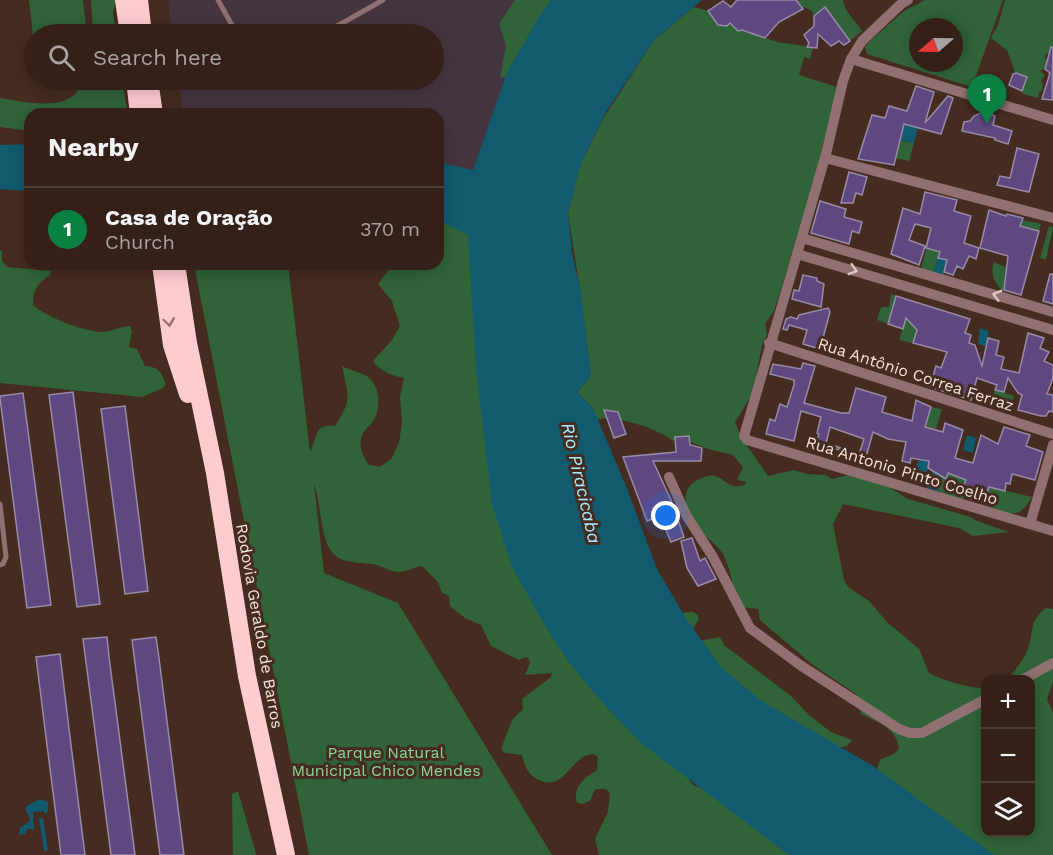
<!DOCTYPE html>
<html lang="en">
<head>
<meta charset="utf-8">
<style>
  :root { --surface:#342019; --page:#3c2822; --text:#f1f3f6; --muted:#a9a3a2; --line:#4e3e38; --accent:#0b8043 }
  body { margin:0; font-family:"Work Sans",sans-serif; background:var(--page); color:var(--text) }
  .controls { position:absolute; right:18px; bottom:18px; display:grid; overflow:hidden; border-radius:12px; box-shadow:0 3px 15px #0003 }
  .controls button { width:54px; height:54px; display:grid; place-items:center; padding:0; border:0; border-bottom:2px solid var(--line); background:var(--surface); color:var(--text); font:30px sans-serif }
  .compass { position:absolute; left:909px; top:18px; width:54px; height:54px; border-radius:50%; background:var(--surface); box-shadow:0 3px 15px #0003; rotate:250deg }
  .you { position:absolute; left:666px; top:516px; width:21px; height:21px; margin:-15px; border:4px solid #fff; border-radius:50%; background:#1a73e8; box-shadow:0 0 0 9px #1a73e833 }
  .badge { display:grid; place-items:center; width:39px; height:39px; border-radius:50%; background:var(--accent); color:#fff; font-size:20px; font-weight:700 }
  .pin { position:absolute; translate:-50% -50px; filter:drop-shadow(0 2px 3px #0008) }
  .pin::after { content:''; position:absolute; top:32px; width:21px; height:18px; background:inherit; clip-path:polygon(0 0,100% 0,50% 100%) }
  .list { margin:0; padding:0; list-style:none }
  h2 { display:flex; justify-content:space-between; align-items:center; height:78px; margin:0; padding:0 24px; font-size:26px }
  h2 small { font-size:20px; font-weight:400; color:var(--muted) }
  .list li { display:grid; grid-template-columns:39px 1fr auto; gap:18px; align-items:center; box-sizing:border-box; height:84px; padding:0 24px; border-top:2px solid var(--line) }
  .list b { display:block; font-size:22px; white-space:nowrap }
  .list p { margin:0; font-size:20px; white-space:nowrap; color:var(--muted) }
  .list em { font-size:20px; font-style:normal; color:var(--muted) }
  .icon { flex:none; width:33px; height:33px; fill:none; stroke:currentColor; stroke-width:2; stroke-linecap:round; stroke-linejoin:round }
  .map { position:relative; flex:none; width:1053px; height:855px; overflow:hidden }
  .search { position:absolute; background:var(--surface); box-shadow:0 3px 15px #0003; left:24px; top:24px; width:420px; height:66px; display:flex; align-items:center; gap:15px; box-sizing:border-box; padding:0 21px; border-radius:33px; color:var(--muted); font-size:22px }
  .panel { position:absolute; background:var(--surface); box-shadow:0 3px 15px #0003; left:24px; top:108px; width:420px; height:162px; border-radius:18px }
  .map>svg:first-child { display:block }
  .industrial { fill:#453540 }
  .green { fill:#306338; fill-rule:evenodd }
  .water { fill:#125b6e }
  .building { fill:#5f4880; stroke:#968ca8; stroke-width:1.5 }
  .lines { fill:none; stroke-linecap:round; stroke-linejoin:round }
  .lane { stroke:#907072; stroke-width:5 }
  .street { stroke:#907072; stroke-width:10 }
  .highway { stroke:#fdccd1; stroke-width:18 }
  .oneway { stroke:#dbc6c2 }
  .oneway2 { stroke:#987370 }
  .labels { text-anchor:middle; stroke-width:6; stroke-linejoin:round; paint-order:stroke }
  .street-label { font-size:16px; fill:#f4e2dc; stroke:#462b21 }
  .park-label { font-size:16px; fill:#89d793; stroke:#462b21 }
  .water-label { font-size:18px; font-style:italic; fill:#a6eaff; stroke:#462b21 }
</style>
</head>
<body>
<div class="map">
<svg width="1053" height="855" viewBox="0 0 1053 855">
  <rect width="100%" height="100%" fill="#462b21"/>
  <polygon class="industrial" points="168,0 550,0 507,72 473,170 438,162 438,114 183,114 179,80 434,80 434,34 172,34"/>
  <g class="green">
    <polygon points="29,0 83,0 87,34 34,34 34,44"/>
    <polygon points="91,0 116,0 113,12 116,34 93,34"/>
    <polygon points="515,0 601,0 512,76 500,78 506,45 499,24"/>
    <path d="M797 0H843C845 14 855 19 862 31L850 41 819 12 814 16 812 11 804 7 803 9Z"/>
    <path d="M925 0H1003L972 87 867 54 865 47 869 42 904 11ZM918 27H954V63H918Z"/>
    <polygon points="1005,0 1053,0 1053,53 1048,53 1044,56 1047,61 1045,68 1040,71 1045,75 1041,81 1043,85 1042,91 1039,92 1038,98 1023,94 1007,50 991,38 998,25"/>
    <path d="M694 7 708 11 727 26 730 23 738 31 742 30 777 42 813 47 810 59 804 57 799 75 837 87 818 165 780 293 774 311 765 324 767 335 762 345 753 393 735 422 741 437 768 476 794 470 806 474 826 475 832 479 849 475 884 484 908 499 971 517 977 521 1009 532 973 536 959 528 843 504 833 524 844 580 848 587 869 601 887 622 919 649 929 673C945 681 967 688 985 688L986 832H1030V680L1008 679C1015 670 1023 661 1027 651 1035 632 1027 623 1046 608L1053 609V682L1047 699 1053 713V855H964L892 784 883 773 878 771 877 767 881 759 894 754 899 749C897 728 878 722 861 714L856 694 813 665 760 620 758 609 740 607C738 602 733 596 732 591 730 586 732 588 732 582 731 574 727 562 724 556 719 545 705 538 699 529 683 506 676 485 708 476 724 472 726 493 746 484V482L737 480 743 467 733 455 708 449 678 437 673 441C661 430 611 413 597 420L593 408 577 392 591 376 581 297 568 213 581 163 603 119 654 40Z"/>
    <path d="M81 80H122L128 114H30V131L0 127V98C20 101 60 111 76 93 79 90 80 84 81 80Z"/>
    <polygon points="900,140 914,143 909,161 896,158"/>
    <path d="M438 209 471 233 668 751 693 785 736 802 803 855H599L595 839 608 812 610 793 606 789H595L590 801 583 804 577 803C572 786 585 778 597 770L598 757 593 754C570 756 566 790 541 781 528 775 525 768 522 755L505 753 501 749 512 720 523 709 522 699 551 677 552 673 525 675 530 663 529 659 526 657 519 660 491 646 481 625 465 618 450 606 449 596 442 593 438 582 422 566C415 567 406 572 399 572 390 572 381 565 372 564 361 563 349 563 339 558 319 548 322 504 314 484L324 573 398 603 552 855H309L194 264H288L310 452C319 436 313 424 335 426 353 399 348 396 342 366 349 370 361 372 368 377 380 386 381 407 374 420 370 426 362 431 361 439 359 448 364 457 369 465L380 467 392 458 399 443 402 422 400 397 404 378C393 376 379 371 373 361L392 340 400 326 392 301 378 284 393 264H438Z"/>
    <polygon points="1023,220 1041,224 1039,231 1020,227"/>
    <polygon points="1049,226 1053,227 1046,260 1040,258"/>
    <polygon points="927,246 940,252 932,276 920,273"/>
    <path d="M2 250V261L7 267 51 271 50 275C37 284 33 289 33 305 46 317 85 332 103 332 112 332 120 326 130 326L132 332 129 347 137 349 145 366C159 367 161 372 166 384L163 388 142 397 0 383V251Z"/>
    <path d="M994 262 1007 268 1004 291C994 285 990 273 994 262Z"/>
    <polygon points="891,294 896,296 888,324 877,320 881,307 889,307"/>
    <polygon points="906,318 913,323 917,331 913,343 899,340"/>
    <polygon points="995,390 1014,396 1010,413 990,406"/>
    <polygon points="931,407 942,409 936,429 932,428 930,434 925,427"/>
    <polygon points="948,473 966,480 964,487 967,488 963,500 938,492 941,477 946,478"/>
    <path d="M989 487 1032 497C1018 523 1005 513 984 503Z"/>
    <path d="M662 599 678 613 693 612 698 615 699 619 691 632 693 638 698 641 720 637 724 645 791 696 809 715 831 732 852 740 847 746 825 750 807 739 764 723 749 704 723 689 714 681C699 663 657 623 662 599Z"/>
    <polygon points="238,791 255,850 256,855 233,855 232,794"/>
  </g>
  <g class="water">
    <polygon points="551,0 702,0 654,40 606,112 581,163 568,213 572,253 581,293 591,376 577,392 593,408 628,491 657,569 687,620 722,668 760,700 873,766 994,855 789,855 641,743 608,709 571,665 544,624 512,567 492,504 476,368 468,235 438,220 438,162 473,170 507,72 539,17"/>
    <polygon points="904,124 918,128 914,143 900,140"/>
    <polygon points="30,144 30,191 0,189 0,145"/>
    <polygon points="938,258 947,260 943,279 932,276"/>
    <polygon points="980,328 989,331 986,346 978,344"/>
    <polygon points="967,435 976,438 973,453 963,450"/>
    <polygon points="919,459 929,460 926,477 914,473"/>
    <polygon points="932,470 942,473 938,492 926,488"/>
    <polygon points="40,799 48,802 48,811 45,815 44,811 33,812 34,829 27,829 26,833 19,835 20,828 29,822 30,818 25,809 28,805"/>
    <polygon points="39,818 43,818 48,850 44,851"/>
  </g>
  <g class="building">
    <polygon points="737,0 796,0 803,9 779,22 765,38 742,30 738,31 730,23 727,26 718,25 708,11 723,1 731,7"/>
    <polygon points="825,7 850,41 844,45 839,41 831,46 818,34 817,48 807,47 809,43 804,35 814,26 814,16"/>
    <polygon points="1051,47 1053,47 1052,100 1042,99 1050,73 1045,69"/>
    <polygon points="1016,73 1027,77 1022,91 1009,85 1013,74"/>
    <polygon points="916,86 934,92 925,123 948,96 953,98 941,134 904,124 894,165 858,159 872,115 885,118 889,106 907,111"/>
    <polygon points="983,112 995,116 993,125 1012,131 1008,144 995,140 995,138 962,131 964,122 970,121 974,116"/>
    <polygon points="1017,148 1039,154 1029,192 997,185 1000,176 1010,178"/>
    <polygon points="849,172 867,177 862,195 856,193 853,203 841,203"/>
    <polygon points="925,192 957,200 954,211 971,216 964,243 979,248 976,259 969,256 963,269 957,266 953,275 944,272 947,260 938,258 940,252 926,248 931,228 915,224 909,240 925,246 919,265 891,254 903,208 920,214"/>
    <polygon points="820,201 846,209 844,217 862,222 859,233 852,231 849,244 811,233"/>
    <polygon points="989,210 1006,216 1007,214 1023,218 1020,226 1039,231 1021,295 1004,290 1008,256 980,248"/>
    <polygon points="1050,274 1053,274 1053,304 1043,301"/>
    <polygon points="803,275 817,278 817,281 824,284 821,307 792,299 794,290 799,291"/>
    <polygon points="896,296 970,319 965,333 971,335 969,343 975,345 982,366 988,338 999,341 996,355 1004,357 1001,369 1019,373 1028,333 1044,338 1040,348 1049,352 1044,361 1053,365 1053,378 1047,394 1053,395 1053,412 1049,411 1046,416 1041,416 1018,410 1022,395 1018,393 1008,378 1004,392 995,390 997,385 977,378 971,400 930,387 936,366 941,368 947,352 913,343 917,330 906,318 903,329 888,324"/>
    <polygon points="828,308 830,312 820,349 803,344 807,330 789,325 787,330 783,329 786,319 791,317 797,319 799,315"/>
    <polygon points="803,363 815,366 804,403 841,413 849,413 856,388 886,397 882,412 912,421 916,400 931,407 925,427 943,432 945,423 963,430 955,458 973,463 981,435 998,444 1004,427 1030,435 1026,446 1043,452 1035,480 1012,474 1010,484 1006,483 1005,491 989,487 984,503 968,498 971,489 963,487 966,480 948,473 946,479 928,468 929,461 911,458 910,463 902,461 906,442 888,439 873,432 866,457 859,454 864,439 830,427 826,443 844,449 824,450 815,447 819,434 817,433 821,417 801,411 794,441 766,434 770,419 775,421 780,404 787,407 794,385 794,380 770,374 773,364 801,369"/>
    <polygon points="73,392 100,604 77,607 49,395"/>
    <polygon points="23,393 51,605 27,608 0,398 0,396"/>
    <polygon points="125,406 148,591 125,594 101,409"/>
    <polygon points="604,410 618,412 626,434 614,438"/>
    <polygon points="689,436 690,445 702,448 701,461 653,461 671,500 684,537 671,542 660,516 647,521 623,457 676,452 675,437"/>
    <polygon points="692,538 700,561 705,558 716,579 698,586 687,568 681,541"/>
    <polygon points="107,637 109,657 135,855 111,855 107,824 83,639"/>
    <polygon points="156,637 159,658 184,855 160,855 147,757 132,640"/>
    <polygon points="60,654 69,729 85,855 61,855 48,753 36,657"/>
  </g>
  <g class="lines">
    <g class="lane">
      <polyline points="218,0 237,34"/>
      <polyline points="323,34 383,0"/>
      <polyline points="0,504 6,557 3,564 0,565"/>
    </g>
    <g class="street">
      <polyline points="908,0 901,4 862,41 851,59 843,81 826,154 797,254 744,436 747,440 1053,531"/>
      <polyline points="851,59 1053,120"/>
      <polyline points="825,158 1053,218"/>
      <polyline points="802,238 1053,312"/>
      <polyline points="797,254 1053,330"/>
      <polyline points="769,343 1053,434"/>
      <polyline points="669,477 686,515 713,557 750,628 800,665 899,729 910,733 922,733 986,699"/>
      <polyline points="1030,524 1053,445"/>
      <polyline points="1022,680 1053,663"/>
    </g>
    <g class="highway">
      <polyline points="124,0 129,34"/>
      <polyline points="139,0 143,34"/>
      <polyline points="135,80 139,114"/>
      <polyline points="149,80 154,114"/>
      <polyline points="161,264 172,345 188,394"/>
      <polyline points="176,264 188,343 215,473 247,676 286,855"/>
    </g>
  </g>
  <defs><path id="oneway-chevron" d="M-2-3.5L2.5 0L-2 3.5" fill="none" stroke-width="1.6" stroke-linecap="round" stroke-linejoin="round" transform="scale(1.5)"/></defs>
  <g class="oneway">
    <use href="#oneway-chevron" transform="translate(853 270) rotate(17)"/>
    <use href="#oneway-chevron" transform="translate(997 295) rotate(-164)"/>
  </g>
  <use class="oneway2" href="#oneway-chevron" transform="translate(169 322) rotate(82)"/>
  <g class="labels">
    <g class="street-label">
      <text transform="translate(916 374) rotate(18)" y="6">Rua Antônio Correa Ferraz</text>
      <text transform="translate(902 470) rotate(17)" y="6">Rua Antonio Pinto Coelho</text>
      <text transform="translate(260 626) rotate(80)" y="6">Rodovia Geraldo de Barros</text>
    </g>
    <g class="park-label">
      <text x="386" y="758">Parque Natural<tspan x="386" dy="18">Municipal Chico Mendes</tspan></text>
    </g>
    <g class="water-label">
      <text transform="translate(581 483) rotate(77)" y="6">Rio Piracicaba</text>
    </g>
  </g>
</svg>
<div class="controls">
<button>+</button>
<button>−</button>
<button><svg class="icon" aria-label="layers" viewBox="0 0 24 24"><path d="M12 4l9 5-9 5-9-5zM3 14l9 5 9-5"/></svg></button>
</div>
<svg class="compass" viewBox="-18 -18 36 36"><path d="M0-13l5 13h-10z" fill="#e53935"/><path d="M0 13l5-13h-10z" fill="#a9a3a2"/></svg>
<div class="you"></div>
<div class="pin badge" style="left:987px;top:124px">1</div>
<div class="search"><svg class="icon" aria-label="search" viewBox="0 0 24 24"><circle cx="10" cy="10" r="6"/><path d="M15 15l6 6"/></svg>Search here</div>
<section class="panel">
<h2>Nearby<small></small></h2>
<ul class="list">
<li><span class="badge">1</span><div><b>Casa de Oração</b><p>Church</p></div><em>370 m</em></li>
</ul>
</section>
</div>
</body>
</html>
